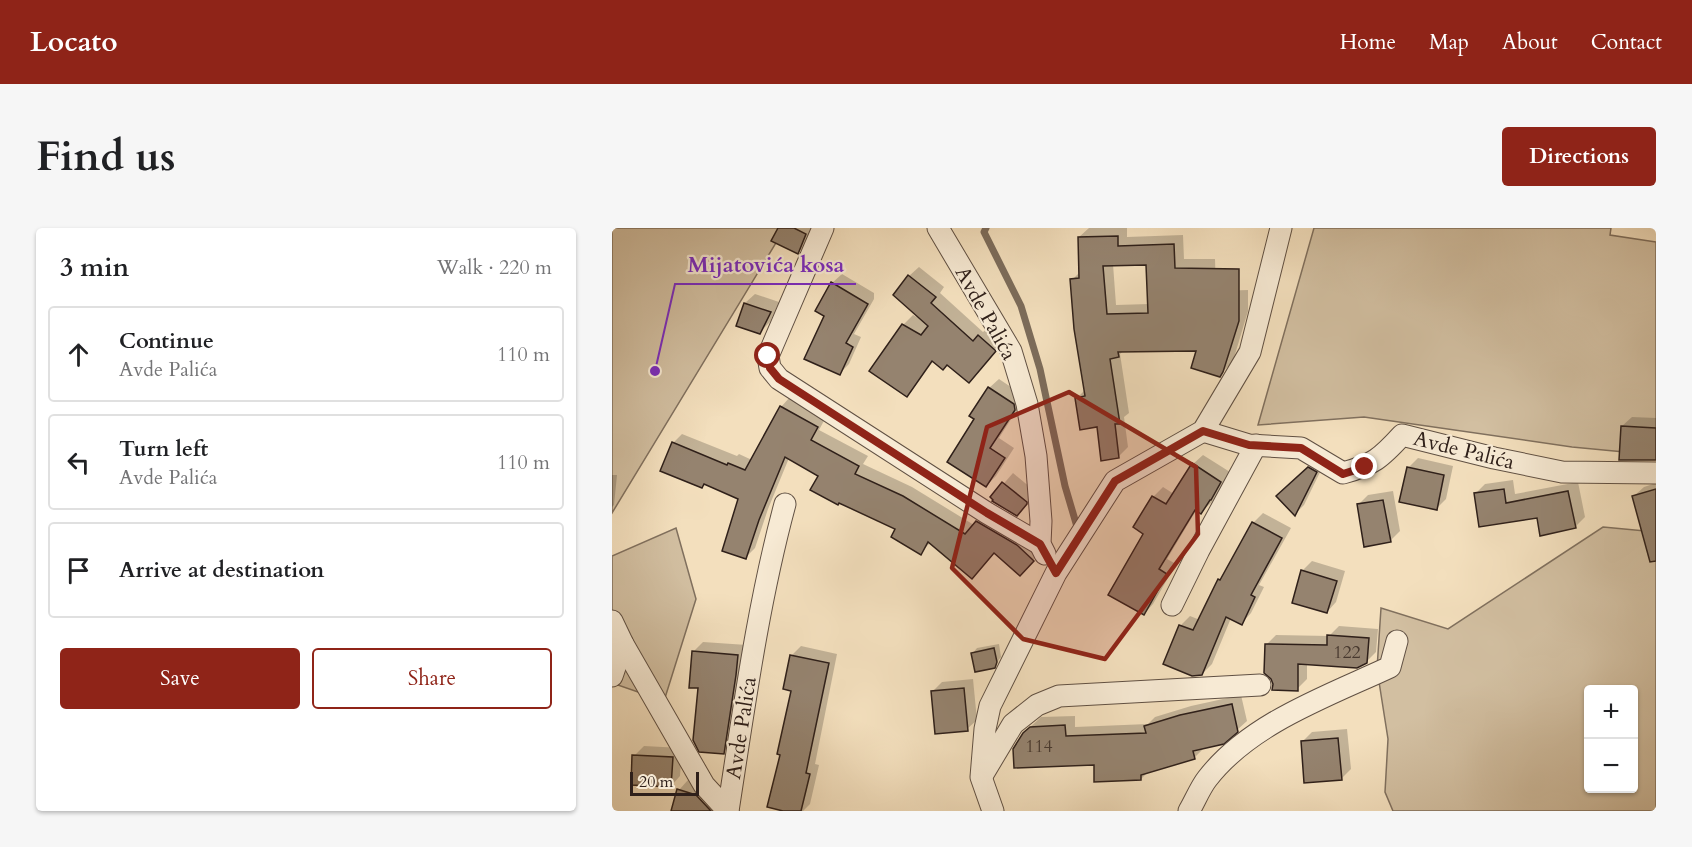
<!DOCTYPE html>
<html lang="en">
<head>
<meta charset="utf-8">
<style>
  :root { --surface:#fff; --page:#f6f6f6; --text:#202124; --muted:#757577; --line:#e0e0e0; --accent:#8f2418 }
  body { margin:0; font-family:Cardo,serif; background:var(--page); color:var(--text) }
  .controls { position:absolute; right:18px; bottom:18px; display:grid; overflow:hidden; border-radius:6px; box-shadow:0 2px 4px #0004 }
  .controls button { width:54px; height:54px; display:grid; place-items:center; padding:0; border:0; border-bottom:2px solid var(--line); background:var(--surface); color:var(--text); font:30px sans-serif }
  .scale { position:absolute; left:18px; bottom:15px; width:69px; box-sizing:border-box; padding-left:6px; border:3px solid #2f201a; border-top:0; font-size:16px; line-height:21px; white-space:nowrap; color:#2f201a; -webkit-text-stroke:4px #f7ead4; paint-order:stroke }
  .stop { position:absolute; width:18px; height:18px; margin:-14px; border:4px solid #8f2418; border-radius:50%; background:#fff }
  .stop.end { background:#8f2418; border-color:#fff; box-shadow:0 2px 6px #0008 }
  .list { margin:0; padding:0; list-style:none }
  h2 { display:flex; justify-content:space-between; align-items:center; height:78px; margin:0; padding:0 24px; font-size:26px }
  h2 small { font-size:20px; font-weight:400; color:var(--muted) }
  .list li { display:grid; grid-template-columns:39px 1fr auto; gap:18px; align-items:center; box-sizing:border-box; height:96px; margin:0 12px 12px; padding:0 12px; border:2px solid var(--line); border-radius:6px }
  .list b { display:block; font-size:22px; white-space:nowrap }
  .list p { margin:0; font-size:20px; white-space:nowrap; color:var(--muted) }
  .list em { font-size:20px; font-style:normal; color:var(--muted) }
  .actions { display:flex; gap:12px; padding:18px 24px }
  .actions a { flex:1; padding:14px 0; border:2px solid var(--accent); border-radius:6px; text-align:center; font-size:21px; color:var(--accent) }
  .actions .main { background:var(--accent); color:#fff }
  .icon { flex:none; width:33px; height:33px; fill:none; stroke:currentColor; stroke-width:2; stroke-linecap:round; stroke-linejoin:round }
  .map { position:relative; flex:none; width:1044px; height:583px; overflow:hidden; border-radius:6px }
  header { display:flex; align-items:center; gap:36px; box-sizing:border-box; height:84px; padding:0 30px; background:var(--accent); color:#fff }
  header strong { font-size:28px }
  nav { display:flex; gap:33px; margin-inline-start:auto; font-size:21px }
  .intro { display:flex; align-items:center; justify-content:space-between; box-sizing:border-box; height:144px; padding:0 36px }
  h1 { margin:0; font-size:42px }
  .button { padding:15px 27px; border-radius:6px; background:var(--accent); color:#fff; font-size:21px; font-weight:700 }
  main { display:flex; gap:36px; padding:0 36px }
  aside { flex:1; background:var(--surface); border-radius:6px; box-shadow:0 2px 4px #0004 }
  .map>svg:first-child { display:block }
  .green { fill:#d2bfa1; stroke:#80705e; stroke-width:1.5; fill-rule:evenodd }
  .shadow { fill:#0003; fill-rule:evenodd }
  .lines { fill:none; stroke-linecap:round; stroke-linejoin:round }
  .stream { stroke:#7c6c5b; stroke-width:7 }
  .building { fill:#95836f; stroke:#2f201a; stroke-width:1.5; fill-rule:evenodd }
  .minor-casing { stroke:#605043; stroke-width:23 }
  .minor { stroke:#f7ead4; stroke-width:21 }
  .route { stroke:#8f2418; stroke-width:8 }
  .marked { fill:#8f2418; fill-opacity:0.2; stroke:#8f2418; stroke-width:4.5; stroke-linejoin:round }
  .labels { text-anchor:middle; stroke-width:4.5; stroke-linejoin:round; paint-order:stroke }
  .number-label { font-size:18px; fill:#48392f }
  .street-label { font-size:21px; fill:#2f201a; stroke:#f7ead4 }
  .leader { fill:none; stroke:#7b2cbf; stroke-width:2 }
  .callout-dot { fill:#7b2cbf; stroke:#f7ead4; stroke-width:2 }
  .callout-label { font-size:22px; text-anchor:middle; font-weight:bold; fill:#7b2cbf; stroke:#f7ead4; stroke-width:4.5; stroke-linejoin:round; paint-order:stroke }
</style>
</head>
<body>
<header>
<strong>Locato</strong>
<nav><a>Home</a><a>Map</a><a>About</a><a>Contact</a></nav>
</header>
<div class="intro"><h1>Find us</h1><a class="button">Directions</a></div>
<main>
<aside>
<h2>3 min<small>Walk · 220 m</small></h2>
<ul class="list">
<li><svg class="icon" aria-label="ahead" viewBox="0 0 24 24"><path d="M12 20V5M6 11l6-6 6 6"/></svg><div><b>Continue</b><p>Avde Palića</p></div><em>110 m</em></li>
<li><svg class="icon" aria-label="left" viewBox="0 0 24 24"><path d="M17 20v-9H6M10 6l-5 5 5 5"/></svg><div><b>Turn left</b><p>Avde Palića</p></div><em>110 m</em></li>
<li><svg class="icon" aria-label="arrive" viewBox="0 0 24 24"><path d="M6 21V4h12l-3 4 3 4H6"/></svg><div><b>Arrive at destination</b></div></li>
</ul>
<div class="actions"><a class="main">Save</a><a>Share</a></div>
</aside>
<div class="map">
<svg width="1044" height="583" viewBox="0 0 1044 583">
  <rect width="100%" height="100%" fill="#f3dfbd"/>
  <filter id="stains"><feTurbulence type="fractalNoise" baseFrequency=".00333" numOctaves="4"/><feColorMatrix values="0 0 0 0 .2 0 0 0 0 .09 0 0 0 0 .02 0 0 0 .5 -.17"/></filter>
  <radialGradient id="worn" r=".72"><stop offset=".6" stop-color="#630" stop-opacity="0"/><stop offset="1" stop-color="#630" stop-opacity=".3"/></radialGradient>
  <g class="green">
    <polygon points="0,0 173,0 0,285"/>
    <polygon points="702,0 999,0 998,7 1044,14 1044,227 960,219 752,189 646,197"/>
    <path d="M991 299 1044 304V583H781L773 564 776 511 765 441 769 380 836 401ZM976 461H1022V560H976Z"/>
    <polygon points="64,300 84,371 52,473 0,455 0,328"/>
  </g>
  <g class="shadow">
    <polygon points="168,0 202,0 195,15 186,25"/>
    <path d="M477 0H515V9L571 7 572 31H603L604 63 636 62V83L621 133 608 147 586 121 511 123 508 126 517 185 512 189 516 219 506 229 487 197 465 170 473 162 460 52 468 44 467 9ZM501 36H536L537 76 504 77Z"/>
    <polygon points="307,39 332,59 328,65 371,104 377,99 392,112 366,143 322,132 304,157 294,167 260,142 291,97 301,87 310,92 297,48"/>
    <polygon points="230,46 262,65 262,71 242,106 249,109 237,136 227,146 214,87 220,55"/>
    <polygon points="143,66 167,74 158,94 148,104 133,75"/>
    <polygon points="387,151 411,167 412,171 387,210 402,220 384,248 374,258 364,191 377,160"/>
    <polygon points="178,169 214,189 207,202 256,228 251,236 300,259 362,297 374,284 430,323 408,346 383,323 319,314 308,325 286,301 208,247 177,230 156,281 143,320 134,329 128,270 93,255 90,258 61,215 70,206 125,228 127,226 140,232 169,179"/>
    <polygon points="1020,189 1044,190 1044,231 1010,198"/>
    <polygon points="591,227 618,244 609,261 599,275 589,284 585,281 555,331 564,336 541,376 532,386 533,305 541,269 551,259 562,266 581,236"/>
    <polygon points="706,230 713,234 692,277 683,286 676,259"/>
    <polygon points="806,230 841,238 834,271 824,281 796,240"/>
    <polygon points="401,245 424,264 415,276 380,269"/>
    <polygon points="0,247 5,247 2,277 0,279"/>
    <polygon points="901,252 903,266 966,254 973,289 963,299 926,288 863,266 873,256"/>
    <polygon points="1044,255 1044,297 1022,268 1032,259"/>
    <polygon points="781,263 788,303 778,313 746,277 756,267"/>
    <polygon points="651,285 679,300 647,357 652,359 639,385 630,395 619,390 600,436 590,446 568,398 578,388 588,392 608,352 611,349 641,295"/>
    <polygon points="700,333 733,343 724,374 715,384 690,343"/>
    <polygon points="727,398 766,401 764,424 754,434 695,435 695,451 685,461 662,456 654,417 664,407 717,408"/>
    <polygon points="91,414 135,417 121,515 111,525 87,459 81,424"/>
    <polygon points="387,416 389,429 382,438 361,425 365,420"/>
    <polygon points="189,418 225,426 203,536 207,537 198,576 191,583 177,583 169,526 181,462 179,428"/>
    <polygon points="361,451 365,492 355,501 320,464 330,454"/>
    <polygon points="629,467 635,493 625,502 592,520 582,530 536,544 529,551 483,535 412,505 429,489 463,488 463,499 536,496 543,489 579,478"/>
    <polygon points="735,501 739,541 729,551 690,514 700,504"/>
    <polygon points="32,518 70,520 68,548 59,558 22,528"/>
    <polygon points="76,552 94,558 104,583 60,583 67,562"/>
  </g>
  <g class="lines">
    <polyline class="stream" points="374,0 372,4 409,78 428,141 453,258 466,302"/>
  </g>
  <g class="building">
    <polygon points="166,0 182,0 194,6 186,26 159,13"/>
    <path d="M506 8V18L562 16 563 40 627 41V93L611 144 608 149 579 140 584 123 506 124 507 129 498 131 508 196H503L507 230 489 233 485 199 468 202 463 170 473 168 462 101 458 51 467 50 466 9ZM534 37 536 85 495 86 491 38Z"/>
    <polygon points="296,47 324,69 319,75 361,113 366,107 384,123 357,155 335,137 331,142 320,133 295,169 257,143 290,96 309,107 316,98 281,67"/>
    <polygon points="219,54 256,76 234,115 241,119 228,147 192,131 212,88 203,83"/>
    <polygon points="132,75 159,84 148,106 124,98"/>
    <polygon points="376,159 402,176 403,182 378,220 393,230 374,259 335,234 362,191 357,188"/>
    <polygon points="168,178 206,199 199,212 247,238 243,246 291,268 353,306 364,293 405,317 422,333 408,348 382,325 360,351 316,314 309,327 279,309 283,301 227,275 226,277 198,262 206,248 173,229 147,292 134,331 110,323 126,271 92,256 90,260 48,243 60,214 115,237 116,235 133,242"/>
    <polygon points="1009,198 1044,200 1044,232 1007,232"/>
    <polygon points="580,235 609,254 599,272 598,272 589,286 583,282 547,341 555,346 532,387 496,367 531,306 521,299 540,268 554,276"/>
    <polygon points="696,239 705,244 683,288 664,268"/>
    <polygon points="795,239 832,247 825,282 787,274"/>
    <polygon points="390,254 415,274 415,276 405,288 380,273 381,272 378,269"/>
    <polygon points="892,261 894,275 956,263 964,300 928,308 925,290 867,299 862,265"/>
    <polygon points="1044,261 1044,333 1038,334 1020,268"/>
    <polygon points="771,272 779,314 752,319 745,276"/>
    <polygon points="640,294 670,310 639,367 643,369 630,397 614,389 590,447 580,448 551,436 567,397 581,402 606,351 608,352"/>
    <polygon points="689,342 725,353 715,385 680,375"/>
    <polygon points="715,407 757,410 755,435 745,440 686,436 686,463 660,462 661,456 659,451 652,445 653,416 715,417"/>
    <polygon points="382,420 385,434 383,440 363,444 359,425"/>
    <polygon points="80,423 126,427 124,447 112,526 87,524 81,512 86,460 77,460"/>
    <polygon points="178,427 217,435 194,545 198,546 189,583 171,583 155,579 168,527 165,526 179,463 171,461"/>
    <polygon points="352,460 356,503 323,506 319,463"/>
    <polygon points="620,476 626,504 612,516 581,523 583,531 529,547 529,552 482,554 482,537 402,540 401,521 411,505 418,499 453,497 454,508 534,505 532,498 568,487"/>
    <polygon points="726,510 730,552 692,555 689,513"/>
    <polygon points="20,527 61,529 59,559 19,557"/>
    <polygon points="65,561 84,567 99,583 59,583"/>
  </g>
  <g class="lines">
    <g class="minor-casing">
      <g id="minor">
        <polyline points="211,0 156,128 158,140 167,151 375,285 428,316"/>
        <polyline points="326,0 399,123 415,176 424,228 429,293 428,316 433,326"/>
        <path d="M591 203 637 217 689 220 731 245C761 237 769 230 790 207L882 230 950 244 1044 245"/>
        <polyline points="560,377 587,322 644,217"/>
        <polyline points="0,393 11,416 92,557 116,583"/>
        <polyline points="0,448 11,416"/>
        <polyline points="371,546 401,496 425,477 447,468 648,457"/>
        <path d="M116 583C132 480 146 376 173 276"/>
        <polyline points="381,583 369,549 373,501 378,478 444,345 503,253 591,203 638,124 669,0"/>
        <path d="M577 583C583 573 588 560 595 551 638 495 716 468 778 439L785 413"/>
      </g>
    </g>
    <use href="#minor" class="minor"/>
  </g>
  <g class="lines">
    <polyline class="route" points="156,128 158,140 167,151 375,285 428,316 444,345 503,253 591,203 637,217 689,220 731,246 753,239"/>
  </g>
  <path class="marked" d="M457 164 584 239 586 306 493 431 411 411 340 340 375 199Z"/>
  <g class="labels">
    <g class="number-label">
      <text x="735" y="430">122</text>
      <text x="427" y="524">114</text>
    </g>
    <g class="street-label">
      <text transform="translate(374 85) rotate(61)" y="7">Avde Palića</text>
      <text transform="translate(852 222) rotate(14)" y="7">Avde Palića</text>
      <text transform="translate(129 500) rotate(-81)" y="7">Avde Palića</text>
    </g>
  </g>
  <path class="leader" d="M43 143L63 56H244"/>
  <circle class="callout-dot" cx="43" cy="143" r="6"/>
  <g class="callout-label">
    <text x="154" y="44">Mijatovića kosa</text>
  </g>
  <rect width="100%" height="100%" filter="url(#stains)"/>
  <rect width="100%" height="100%" fill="url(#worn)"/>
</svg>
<div class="controls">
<button>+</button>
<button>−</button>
</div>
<div class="scale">20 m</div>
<div class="stop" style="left:156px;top:128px"></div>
<div class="stop end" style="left:753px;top:239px"></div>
</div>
</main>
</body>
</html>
